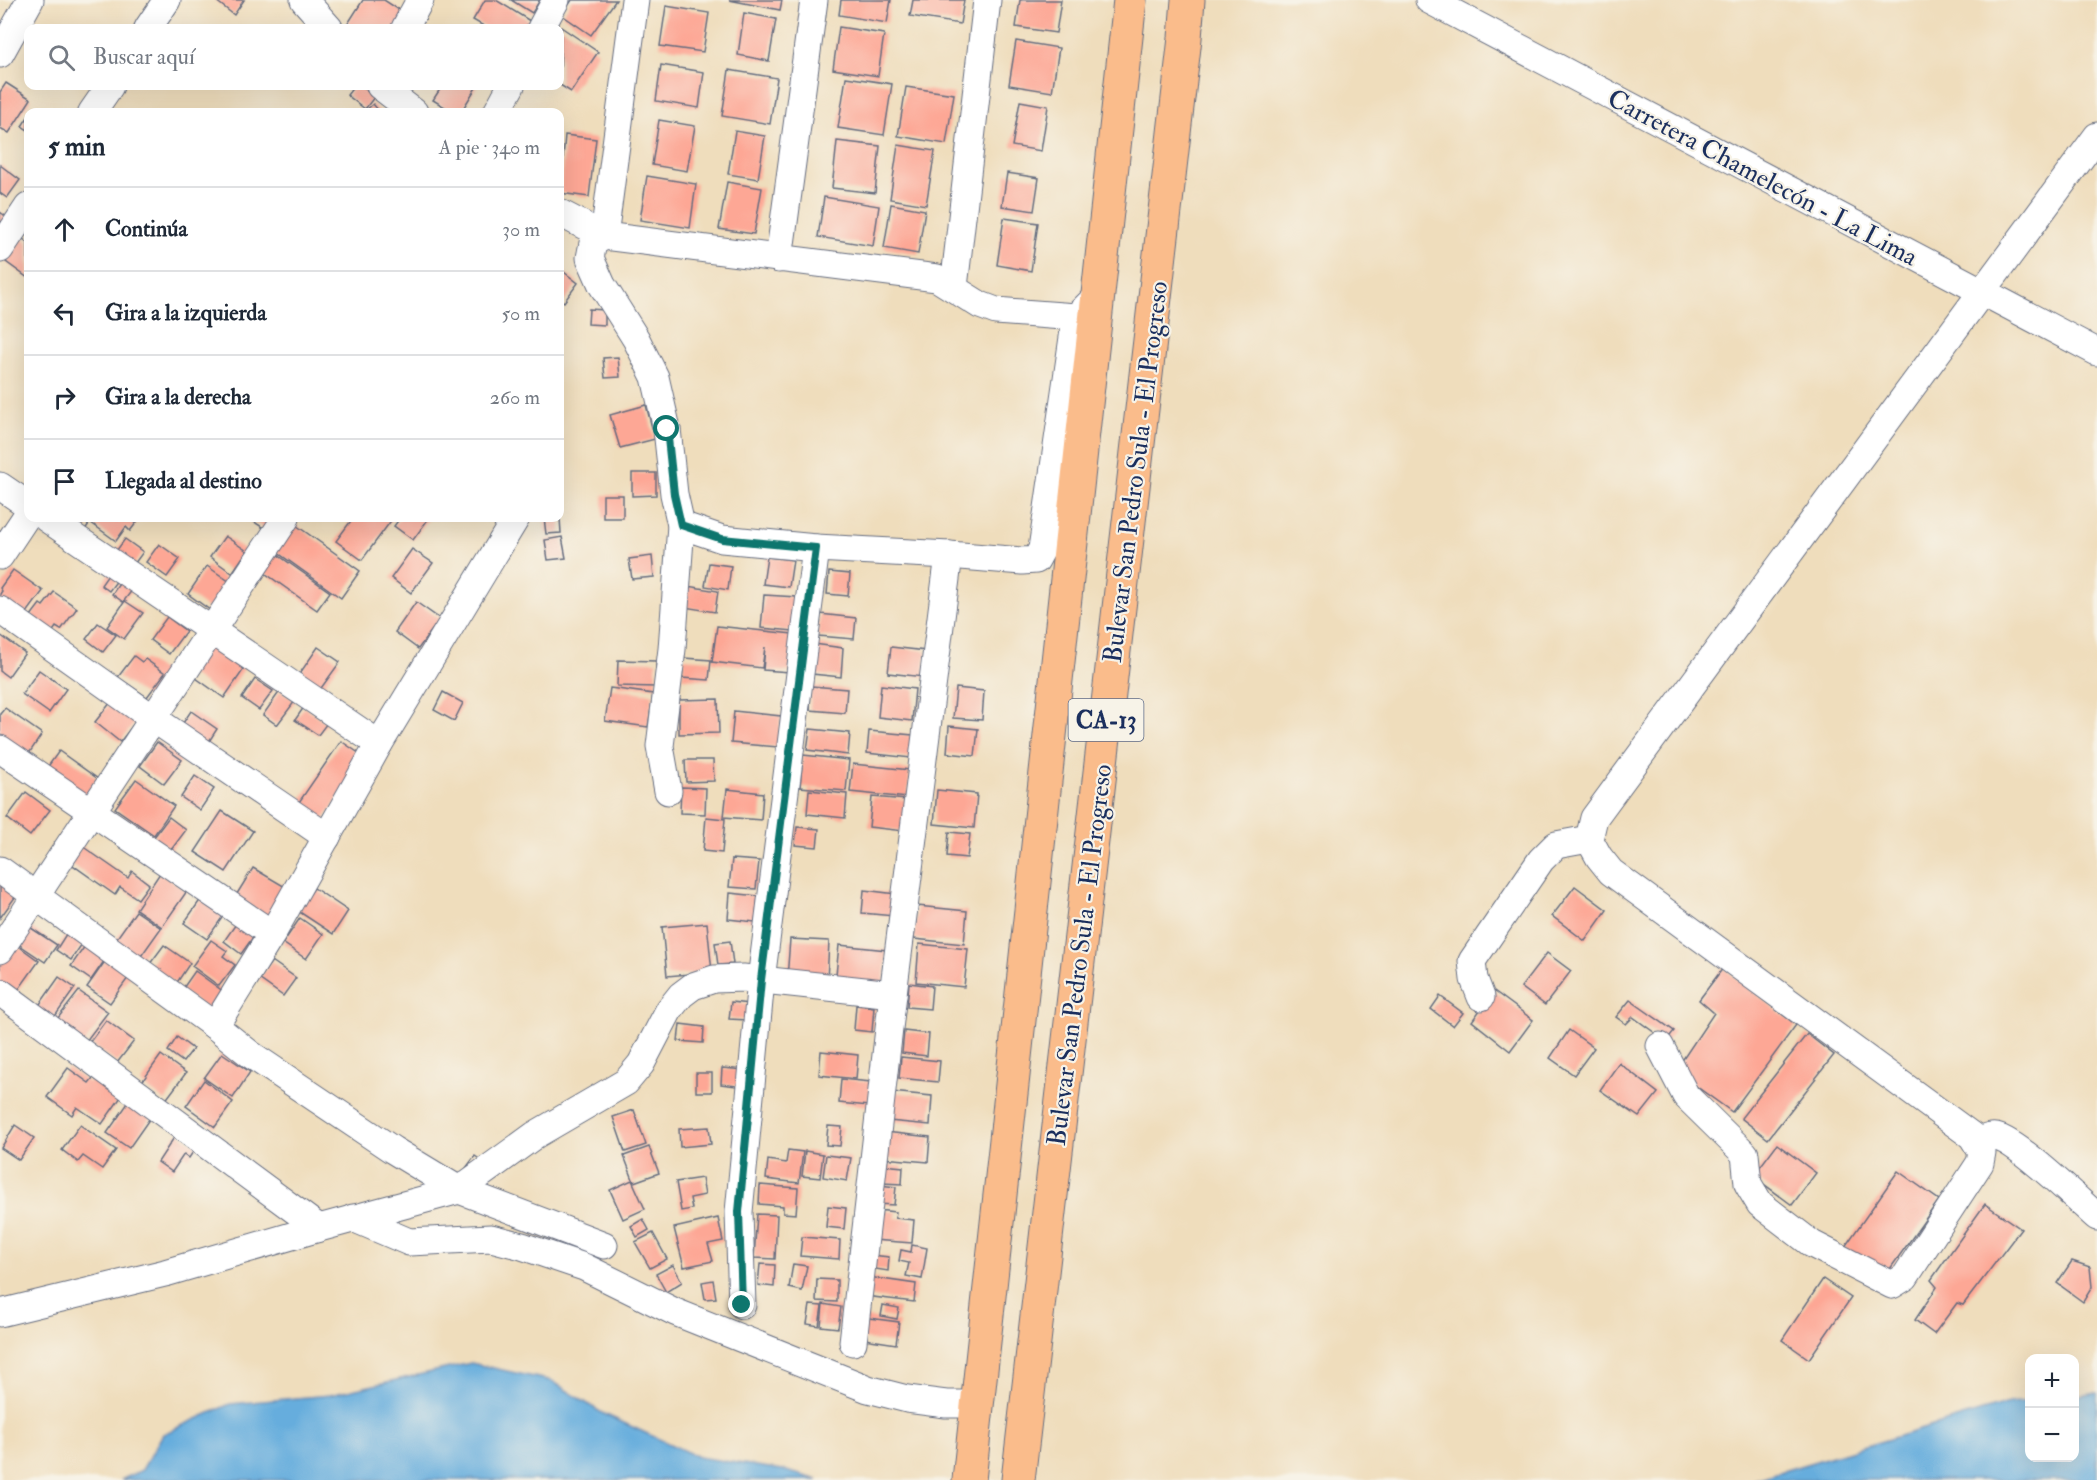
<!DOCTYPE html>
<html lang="es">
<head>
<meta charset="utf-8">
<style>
  :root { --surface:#fff; --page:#f2f2f3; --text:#1f2937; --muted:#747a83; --line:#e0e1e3 }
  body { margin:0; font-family:"IM FELL Double Pica",serif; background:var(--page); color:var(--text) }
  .controls { position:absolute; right:18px; bottom:18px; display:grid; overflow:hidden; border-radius:12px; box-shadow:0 6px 24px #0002 }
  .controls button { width:54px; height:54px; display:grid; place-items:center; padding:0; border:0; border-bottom:2px solid var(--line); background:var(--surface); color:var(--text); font:30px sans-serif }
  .stop { position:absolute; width:18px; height:18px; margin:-14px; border:4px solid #0f766e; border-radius:50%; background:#fff }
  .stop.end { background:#0f766e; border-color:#fff; box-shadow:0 2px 6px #0008 }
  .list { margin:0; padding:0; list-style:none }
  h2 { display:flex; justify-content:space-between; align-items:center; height:78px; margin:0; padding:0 24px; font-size:26px }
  h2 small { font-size:20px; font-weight:400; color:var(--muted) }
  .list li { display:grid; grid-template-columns:39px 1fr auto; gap:18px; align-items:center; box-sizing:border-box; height:84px; padding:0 24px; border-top:2px solid var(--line) }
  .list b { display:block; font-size:22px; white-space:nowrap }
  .list em { font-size:20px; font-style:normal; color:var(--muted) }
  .icon { flex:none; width:33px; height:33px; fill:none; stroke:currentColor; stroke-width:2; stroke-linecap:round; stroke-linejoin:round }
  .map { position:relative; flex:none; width:2097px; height:1480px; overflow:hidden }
  .search { position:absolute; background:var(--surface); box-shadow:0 6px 24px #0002; left:24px; top:24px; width:540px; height:66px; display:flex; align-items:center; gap:15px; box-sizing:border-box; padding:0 21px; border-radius:12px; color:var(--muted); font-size:22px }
  .panel { position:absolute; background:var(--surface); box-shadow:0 6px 24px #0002; left:24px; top:108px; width:540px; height:414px; border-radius:12px }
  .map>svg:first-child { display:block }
  .water { fill:#66addd; stroke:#406e9e; stroke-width:1.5 }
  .building { fill:#fda795 }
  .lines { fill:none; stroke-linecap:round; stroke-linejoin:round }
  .minor-casing { stroke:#656c7f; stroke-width:29 }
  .major-casing { stroke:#656c7f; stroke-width:35 }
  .minor { stroke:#fff; stroke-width:27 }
  .major { stroke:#fabc8b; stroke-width:33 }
  .route { stroke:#0f766e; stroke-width:8 }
  .labels { text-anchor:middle; stroke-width:4.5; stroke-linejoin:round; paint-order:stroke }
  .shield { fill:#f7f3e8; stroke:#5d6a87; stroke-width:1.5 }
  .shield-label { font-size:24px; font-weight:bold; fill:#1b2f5e }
  .street-label { font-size:26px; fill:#1b2f5e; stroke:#f7f3e8 }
</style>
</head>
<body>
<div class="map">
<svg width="2097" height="1480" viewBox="0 0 2097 1480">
  <rect width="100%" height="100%" fill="#f7f3e8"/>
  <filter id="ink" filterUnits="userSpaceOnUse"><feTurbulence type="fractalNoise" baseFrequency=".0167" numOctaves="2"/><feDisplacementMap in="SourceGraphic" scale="12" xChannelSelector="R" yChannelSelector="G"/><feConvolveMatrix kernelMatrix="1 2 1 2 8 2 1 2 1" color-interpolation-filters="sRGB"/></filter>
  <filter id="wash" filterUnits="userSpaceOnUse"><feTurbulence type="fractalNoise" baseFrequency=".008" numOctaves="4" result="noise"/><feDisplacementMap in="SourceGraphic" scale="24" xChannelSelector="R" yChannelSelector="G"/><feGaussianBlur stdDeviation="1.35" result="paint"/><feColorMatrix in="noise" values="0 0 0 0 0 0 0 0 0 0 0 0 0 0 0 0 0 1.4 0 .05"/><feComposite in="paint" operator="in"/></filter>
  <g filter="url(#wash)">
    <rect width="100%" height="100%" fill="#efddbc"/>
    <g class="water">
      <polygon points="471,1363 552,1381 602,1413 698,1457 783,1470 818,1480 121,1480 142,1470 163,1434 230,1404 330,1395"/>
      <polygon points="2097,1393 2097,1480 1753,1480 2009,1403 2029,1401 2030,1458 2074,1458 2075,1397"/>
    </g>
    <g id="blocks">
      <g class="building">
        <polygon points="215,0 244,0 234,15"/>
        <polygon points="363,0 384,0 407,15 398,28 351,28 347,25"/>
        <polygon points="485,0 496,0 530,21 525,28 487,28 473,20"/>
        <polygon points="511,0 540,0 532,13"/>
        <polygon points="572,0 616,0 591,35 562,15"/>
        <polygon points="729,0 782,0 780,10"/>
        <polygon points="841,0 891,0 887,23 839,15"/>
        <polygon points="913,0 964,0 960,24 910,16"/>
        <polygon points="1020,0 1061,0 1056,33 1016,27"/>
        <polygon points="666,6 709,13 703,52 660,46"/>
        <polygon points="744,13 776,19 769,61 738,55"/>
        <polygon points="561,27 598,52 571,92 560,85"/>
        <polygon points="839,27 884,34 878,76 833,69"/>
        <polygon points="1016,41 1059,48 1052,92 1009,85"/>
        <polygon points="661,65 704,72 699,108 656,101"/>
        <polygon points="729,70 777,78 770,124 722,116"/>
        <polygon points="846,77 892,84 884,135 838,128"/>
        <polygon points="6,83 31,99 9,133 0,128 0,92"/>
        <polygon points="354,86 362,86 375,96 365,109 347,95"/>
        <polygon points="442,86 477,86 461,112 453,112 433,100"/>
        <polygon points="906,87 954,94 946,144 898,136"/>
        <polygon points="1020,101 1048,106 1041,151 1012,146"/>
        <polygon points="373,104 380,112 364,112"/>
        <polygon points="28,117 28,130 22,126"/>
        <polygon points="659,120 695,126 687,171 652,165"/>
        <polygon points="735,131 765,136 758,179 728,174"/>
        <polygon points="565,135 596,139 589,197 560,193"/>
        <polygon points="837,141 880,146 875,193 832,188"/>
        <polygon points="898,145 935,151 926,205 890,199"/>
        <polygon points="0,165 20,180 7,198 0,193"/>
        <polygon points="1007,173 1039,178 1034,211 1002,206"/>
        <polygon points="647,176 696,184 690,228 640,220"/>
        <polygon points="727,182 762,188 754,234 719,229"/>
        <polygon points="824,197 879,206 873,246 818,237"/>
        <polygon points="891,204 925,210 918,254 884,248"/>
        <polygon points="0,212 8,218 0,230"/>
        <polygon points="1004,218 1038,223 1031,271 997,265"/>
        <polygon points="22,238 28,243 28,278 6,262"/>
        <polygon points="560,269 578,283 564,302 560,299"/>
        <polygon points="589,309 605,310 605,325 588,324"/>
        <polygon points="618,357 620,377 605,378 603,358"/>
        <polygon points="646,405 655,439 620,448 610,415"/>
        <polygon points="632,473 656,473 656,495 632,496"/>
        <rect x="603" y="495" width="20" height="23"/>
        <polygon points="62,518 78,518 89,524 82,534"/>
        <polygon points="89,518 113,519 140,518 130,531 126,527 116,541 87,520"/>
        <polygon points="248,518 273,518 265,529"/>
        <polygon points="353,518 393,518 362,560 336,541"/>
        <polygon points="400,518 429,518 413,540 394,526"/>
        <polygon points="544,518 560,518 561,533 546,534"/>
        <polygon points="293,523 360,571 341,598 274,550"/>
        <polygon points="225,536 247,551 232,573 210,557"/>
        <polygon points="562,537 566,558 548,560 545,540"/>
        <polygon points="125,539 143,552 129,571 111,558"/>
        <polygon points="159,544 180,559 167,577 146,562"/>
        <polygon points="412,549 433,563 411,593 391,578"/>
        <polygon points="275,553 330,592 317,610 262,571"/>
        <polygon points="652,556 654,577 632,579 629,559"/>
        <polygon points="767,557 793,560 789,587 763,584"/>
        <polygon points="709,563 731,566 728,590 705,586"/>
        <polygon points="207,566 230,582 210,610 188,594"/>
        <polygon points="13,570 43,591 21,621 0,606 0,594 2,591 0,588"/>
        <polygon points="110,572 118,579 109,591 101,585"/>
        <polygon points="829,572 850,574 848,596 827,594"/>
        <polygon points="121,581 133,589 123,602 112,594"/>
        <polygon points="687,586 718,591 715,612 684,607"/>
        <polygon points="54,592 77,608 61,630 56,627 49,637 27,621 40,604 43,606"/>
        <polygon points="764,595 797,597 794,631 761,628"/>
        <polygon points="125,601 143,613 124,639 107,627"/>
        <polygon points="416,602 440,619 418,649 395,632"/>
        <polygon points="820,614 856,618 854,639 818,636"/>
        <polygon points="167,617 186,631 169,654 150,640"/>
        <polygon points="98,623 116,635 103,652 86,639"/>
        <polygon points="717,626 793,634 790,672 763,670 765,647 762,668 712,662"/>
        <polygon points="0,635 25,653 8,677 0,671"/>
        <polygon points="209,644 244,669 224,698 189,673"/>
        <polygon points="814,644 843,648 841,677 812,674"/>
        <polygon points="318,647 340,662 319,691 298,676"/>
        <polygon points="891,647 926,651 924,677 888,673"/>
        <polygon points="134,656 142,662 145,659 165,673 147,697 118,677"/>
        <polygon points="684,658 711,660 709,680 682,678"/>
        <polygon points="618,660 656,661 656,687 617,686"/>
        <polygon points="39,670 66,689 49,713 22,694"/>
        <polygon points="255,679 273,691 259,710 242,698"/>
        <polygon points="881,685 915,689 912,721 878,717"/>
        <polygon points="811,686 847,689 845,713 810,710"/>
        <polygon points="610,688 653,694 648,727 605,721"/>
        <polygon points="956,688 984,691 982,720 953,718"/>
        <polygon points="280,691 295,701 277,725 263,715"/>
        <polygon points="443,692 463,703 454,721 434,710"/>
        <polygon points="718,699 719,733 679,734 679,700"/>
        <polygon points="111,702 136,721 120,742 95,722"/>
        <polygon points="304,707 327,723 318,735 295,720"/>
        <polygon points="5,708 42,734 26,758 0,740 0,714"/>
        <polygon points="191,711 217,729 206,746 179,729"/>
        <polygon points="734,711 781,716 778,747 731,743"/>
        <polygon points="949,726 978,729 975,756 947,753"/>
        <polygon points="810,729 850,733 848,755 807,750"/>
        <polygon points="869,731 913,735 911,758 867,753"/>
        <polygon points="341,741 366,758 322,822 297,805"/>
        <polygon points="157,742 182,760 164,784 140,766"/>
        <polygon points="59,751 98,779 83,799 44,772"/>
        <polygon points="803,755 849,760 846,791 800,787"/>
        <polygon points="685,760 713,760 714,781 686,782"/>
        <polygon points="853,764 910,770 908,798 850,792"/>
        <polygon points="195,776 214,789 200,810 181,797"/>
        <polygon points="136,779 174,806 154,835 115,808"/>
        <polygon points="681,787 706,788 705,814 680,813"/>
        <polygon points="727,789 763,793 761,820 724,817"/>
        <polygon points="809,790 847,794 845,818 807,814"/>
        <polygon points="937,790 977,794 974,828 934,824"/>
        <polygon points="26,792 50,810 30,836 7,818"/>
        <polygon points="872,797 907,800 904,831 869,827"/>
        <polygon points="222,811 253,831 226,872 195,852"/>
        <polygon points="169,817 186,830 171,850 154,837"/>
        <polygon points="706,817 725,819 722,853 703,851"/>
        <polygon points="797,827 819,829 817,847 795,845"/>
        <polygon points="949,832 970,834 967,858 947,856"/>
        <polygon points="82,846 128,878 132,871 149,884 138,899 120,887 115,895 70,863"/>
        <polygon points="732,859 759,861 756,889 729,887"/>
        <polygon points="253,868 287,888 269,918 235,897"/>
        <polygon points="160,873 187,891 162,927 136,909"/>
        <polygon points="0,884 16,896 0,918"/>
        <polygon points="1575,886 1607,910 1585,941 1552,916"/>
        <polygon points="314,888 348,911 333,934 298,911"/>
        <polygon points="864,890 896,894 894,916 862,913"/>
        <polygon points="730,893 758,896 755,922 728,919"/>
        <polygon points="201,899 224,915 207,939 184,923"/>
        <polygon points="917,906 967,911 964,944 914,939"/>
        <polygon points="136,911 161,928 139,959 114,942"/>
        <polygon points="300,918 323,934 306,959 283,943"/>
        <polygon points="238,921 256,933 241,954 224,941"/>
        <polygon points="707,923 712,972 667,976 662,927"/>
        <polygon points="25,924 57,945 45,962 14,941"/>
        <polygon points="68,931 84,941 71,960 56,950"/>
        <polygon points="790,939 829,941 827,981 787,979"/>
        <polygon points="211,940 227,951 223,956 235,965 219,986 192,966"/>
        <polygon points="730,941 733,964 718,965 715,943"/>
        <polygon points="13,942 39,961 14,996 0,986 0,960"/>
        <polygon points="87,943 107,957 91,980 71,966"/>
        <polygon points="919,944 968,949 964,987 916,982"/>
        <polygon points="164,945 190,963 176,984 149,965"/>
        <polygon points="839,945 887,950 883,990 835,985"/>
        <polygon points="1547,953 1571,971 1545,1005 1521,987"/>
        <polygon points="108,957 131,974 110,1003 87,987"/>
        <polygon points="272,961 296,978 283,996 259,979"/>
        <polygon points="1723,968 1796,1025 1732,1112 1675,1071 1714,1013 1699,1000"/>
        <polygon points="195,971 224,992 210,1011 181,991"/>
        <polygon points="59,977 75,988 51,1022 35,1011"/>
        <polygon points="909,983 932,986 930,1009 907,1007"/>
        <polygon points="79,991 108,1012 83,1045 54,1023"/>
        <polygon points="1494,991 1533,1020 1510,1051 1472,1021"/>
        <polygon points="1440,996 1463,1013 1453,1026 1431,1009"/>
        <polygon points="1630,1000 1674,1031 1666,1041 1633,1017 1626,1024 1616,1017"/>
        <polygon points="731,1002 749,1004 747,1020 729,1019"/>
        <polygon points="856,1005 874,1007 872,1032 854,1030"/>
        <polygon points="106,1020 134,1041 117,1063 89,1043"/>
        <polygon points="680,1024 704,1027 703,1043 678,1041"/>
        <polygon points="1569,1030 1594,1048 1574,1075 1550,1058"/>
        <polygon points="904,1031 929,1034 927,1056 902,1053"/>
        <polygon points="1807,1034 1834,1055 1768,1139 1741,1118"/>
        <polygon points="177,1037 193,1049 183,1062 168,1051"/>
        <polygon points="821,1051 858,1055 856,1079 819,1075"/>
        <polygon points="222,1053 250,1072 233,1098 204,1078"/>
        <polygon points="161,1055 186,1073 165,1101 141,1083"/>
        <polygon points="901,1057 940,1061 938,1082 899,1078"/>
        <polygon points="1619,1063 1658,1093 1639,1117 1600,1090"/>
        <polygon points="68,1068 89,1083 93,1078 121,1097 102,1124 77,1107 72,1115 47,1097"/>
        <polygon points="722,1068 745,1070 744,1087 721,1084"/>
        <rect x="696" y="1073" width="16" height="19"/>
        <polygon points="841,1079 871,1082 869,1106 839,1103"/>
        <polygon points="204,1080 233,1102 215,1127 186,1106"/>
        <polygon points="891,1092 932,1096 930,1125 889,1121"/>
        <polygon points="128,1103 150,1118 129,1148 107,1133"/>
        <polygon points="634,1110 646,1145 625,1152 613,1117"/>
        <polygon points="15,1125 34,1138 19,1160 1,1148"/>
        <polygon points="80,1125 116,1150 102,1169 83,1156 78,1162 62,1150"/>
        <polygon points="828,1126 842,1127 840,1146 826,1145"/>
        <polygon points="709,1127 711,1144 680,1147 679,1129"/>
        <polygon points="885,1132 930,1137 928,1162 883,1158"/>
        <polygon points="177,1133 197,1146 189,1158 184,1154 172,1172 158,1162"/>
        <polygon points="1777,1144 1816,1173 1792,1205 1753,1176"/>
        <polygon points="649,1147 659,1173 634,1182 624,1156"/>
        <polygon points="788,1150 803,1152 799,1183 766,1179 768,1160 786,1163"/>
        <polygon points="805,1151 823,1154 820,1178 802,1176"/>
        <polygon points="826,1155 851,1158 847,1181 823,1177"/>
        <polygon points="475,1156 484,1162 466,1168"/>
        <polygon points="883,1165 903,1167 902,1184 882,1183"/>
        <polygon points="1898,1171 1939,1200 1885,1276 1844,1248"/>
        <polygon points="702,1178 705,1195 690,1198 692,1209 681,1211 676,1182"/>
        <polygon points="632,1180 645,1209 623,1219 610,1190"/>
        <polygon points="760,1185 798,1188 796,1214 783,1213 783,1206 759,1204"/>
        <polygon points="880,1185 896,1187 894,1205 878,1204"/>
        <polygon points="1985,1204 2021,1229 1963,1305 1957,1303 1934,1334 1915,1320 1937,1287 1931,1280"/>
        <polygon points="828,1206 846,1208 844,1229 826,1227"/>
        <polygon points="876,1210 896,1212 895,1218 914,1220 912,1243 873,1240"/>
        <polygon points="757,1214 777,1215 775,1259 754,1258"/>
        <polygon points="718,1218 723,1241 708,1244 713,1261 684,1267 674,1228"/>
        <polygon points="643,1219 649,1230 637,1237 631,1226"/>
        <polygon points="653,1233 667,1259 650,1268 635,1242"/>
        <polygon points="802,1237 840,1240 839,1259 800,1256"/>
        <polygon points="912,1245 927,1248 922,1279 906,1276 909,1263 899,1261 901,1250 911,1252"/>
        <polygon points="871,1255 889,1257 888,1271 869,1268"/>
        <polygon points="2072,1261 2090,1267 2092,1287 2083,1302 2057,1283"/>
        <polygon points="760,1264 775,1265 774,1287 758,1285"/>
        <polygon points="793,1264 807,1266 802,1291 789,1288"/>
        <polygon points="673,1265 682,1282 666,1292 656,1274"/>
        <polygon points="868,1277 916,1284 914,1302 865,1296"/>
        <polygon points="817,1279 837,1280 837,1302 816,1301"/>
        <polygon points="1823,1279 1851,1298 1809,1359 1782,1340"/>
        <polygon points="713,1280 716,1298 705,1299 702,1282"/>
        <polygon points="823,1304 841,1307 838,1328 821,1326"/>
        <polygon points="810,1305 822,1306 819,1326 807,1324"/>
        <polygon points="883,1305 899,1308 897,1319 881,1316"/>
        <polygon points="861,1317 899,1322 896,1344 858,1338"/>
      </g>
    </g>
  </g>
  <g filter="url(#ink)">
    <use href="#blocks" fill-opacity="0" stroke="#656c7f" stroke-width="1.5"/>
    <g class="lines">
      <g class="minor-casing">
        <g id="minor">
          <polyline points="304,0 329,28"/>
          <polyline points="635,0 604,236 593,243 590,258 602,285 636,339 655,377 667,429 674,494 681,525 672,649 660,746 668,791"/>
          <polyline points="1429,0 2097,352"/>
          <polyline points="148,28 167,0"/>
          <polyline points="405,28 420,0"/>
          <polyline points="541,28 556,0"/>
          <polyline points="0,54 30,0"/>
          <polyline points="380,86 414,112"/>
          <polyline points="92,112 110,86"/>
          <polyline points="497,112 511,86"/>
          <polyline points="560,213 604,236 937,278 980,305 996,311 1076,317"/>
          <polyline points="0,249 28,207"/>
          <polyline points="779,259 814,0"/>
          <polyline points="954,287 987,0"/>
          <polyline points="0,486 28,505"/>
          <polyline points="46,518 379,744"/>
          <polyline points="681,525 722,539 816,548 949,555 1022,561 1036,560 1042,549 1076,317 1098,295"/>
          <polyline points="0,556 28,514"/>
          <polyline points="0,610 154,719 327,837"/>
          <polyline points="0,749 272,934"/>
          <polyline points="0,870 215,1026 272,934 379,744 516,518"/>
          <polyline points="0,950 286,518"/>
          <polyline points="0,992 319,1228"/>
          <polyline points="1481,997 1474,979 1472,961 1541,860 1556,845 1589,839"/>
          <polyline points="215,1026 250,1054 393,1150 459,1190 604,1245"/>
          <polyline points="1660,1046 1686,1096 1745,1154 1748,1184 1760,1204 1812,1244 1892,1285 1905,1277 1980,1163 1982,1152 1972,1136 1611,872 1599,857 1589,839 1594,818 2097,136"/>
          <path d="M1978 1142C1984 1139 1989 1136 1996 1137 2017 1141 2078 1200 2097 1217"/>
          <polyline points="353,1218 409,1242 491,1238 522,1246 584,1267 675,1312 868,1389 907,1399 946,1404 978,1404"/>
          <polyline points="742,1305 739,1212 761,980 816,548"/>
          <polyline points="0,1313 165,1273 319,1228 459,1190 535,1135 626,1082 641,1064 669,1010 681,995 693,986 714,979 743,978 893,994"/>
          <polyline points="853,1342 893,994 949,555"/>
        </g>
      </g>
      <g class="major-casing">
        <g id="major">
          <polyline points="969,1480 1130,0"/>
          <polyline points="1018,1480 1185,38 1188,0"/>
        </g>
      </g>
      <use href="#minor" class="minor"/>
      <use href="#major" class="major"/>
    </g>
  </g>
  <g class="lines" filter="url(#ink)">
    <polyline class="route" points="667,429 674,494 681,525 722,539 816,548 761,980 739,1212 742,1305"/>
  </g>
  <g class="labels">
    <rect class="shield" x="1068.5" y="699" width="75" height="42" rx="4.5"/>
    <g class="shield-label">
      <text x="1106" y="728">CA-13</text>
    </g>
    <g class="street-label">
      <text transform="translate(1763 177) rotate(28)" y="9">Carretera Chamelecón - La Lima</text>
      <text transform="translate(1135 472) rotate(-83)" y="9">Bulevar San Pedro Sula - El Progreso</text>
      <text transform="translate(1079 955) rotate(-83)" y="9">Bulevar San Pedro Sula - El Progreso</text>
    </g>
  </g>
</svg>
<div class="controls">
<button>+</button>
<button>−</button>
</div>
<div class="stop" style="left:667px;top:429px"></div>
<div class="stop end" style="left:742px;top:1305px"></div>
<div class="search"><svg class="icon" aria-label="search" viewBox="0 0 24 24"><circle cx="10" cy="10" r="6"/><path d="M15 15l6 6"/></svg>Buscar aquí</div>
<section class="panel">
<h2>5 min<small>A pie · 340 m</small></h2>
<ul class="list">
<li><svg class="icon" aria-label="ahead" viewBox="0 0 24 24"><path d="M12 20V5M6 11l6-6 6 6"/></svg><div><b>Continúa</b></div><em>30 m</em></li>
<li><svg class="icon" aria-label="left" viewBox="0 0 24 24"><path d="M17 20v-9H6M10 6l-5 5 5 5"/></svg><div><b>Gira a la izquierda</b></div><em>50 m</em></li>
<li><svg class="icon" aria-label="right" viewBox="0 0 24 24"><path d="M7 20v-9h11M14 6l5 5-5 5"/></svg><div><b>Gira a la derecha</b></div><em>260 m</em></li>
<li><svg class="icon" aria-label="arrive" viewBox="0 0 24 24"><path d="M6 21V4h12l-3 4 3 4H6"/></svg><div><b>Llegada al destino</b></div></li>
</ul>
</section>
</div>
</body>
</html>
